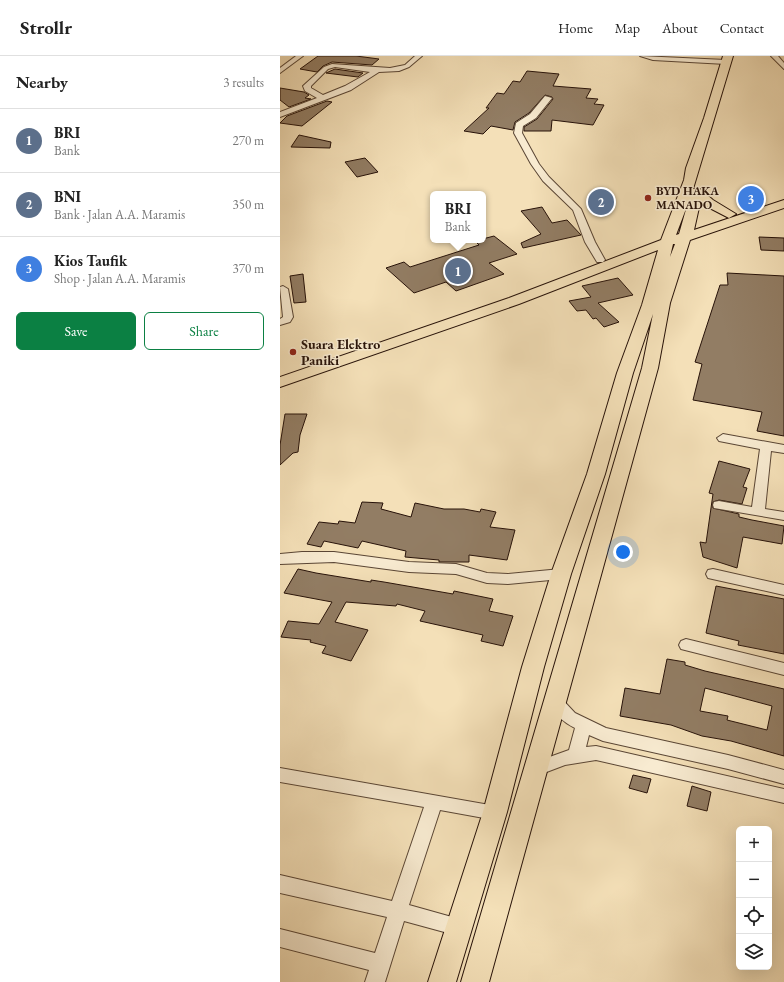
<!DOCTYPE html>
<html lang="en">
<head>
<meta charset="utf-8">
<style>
  :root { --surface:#fff; --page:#f2f2f2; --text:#222; --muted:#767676; --line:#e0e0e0; --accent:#0b8043 }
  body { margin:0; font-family:"EB Garamond",serif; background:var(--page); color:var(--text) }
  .controls { position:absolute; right:12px; bottom:12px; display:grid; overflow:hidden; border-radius:6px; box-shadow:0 4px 16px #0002 }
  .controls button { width:36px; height:36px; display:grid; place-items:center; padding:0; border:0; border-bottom:1px solid var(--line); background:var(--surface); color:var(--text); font:20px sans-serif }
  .you { position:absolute; left:343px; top:496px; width:14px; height:14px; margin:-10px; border:3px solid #fff; border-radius:50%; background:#1a73e8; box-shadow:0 0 0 6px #1a73e833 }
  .badge { display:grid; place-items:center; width:26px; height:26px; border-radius:50%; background:var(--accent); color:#fff; font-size:13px; font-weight:700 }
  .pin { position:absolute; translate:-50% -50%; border:2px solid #fff; box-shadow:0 1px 4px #0006 }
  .popup { position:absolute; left:150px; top:135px; width:56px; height:52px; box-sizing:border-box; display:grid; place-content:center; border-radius:6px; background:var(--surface); filter:drop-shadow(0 1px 3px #0005); font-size:13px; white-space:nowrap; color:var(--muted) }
  .popup b { font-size:15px; color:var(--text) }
  .popup::after { content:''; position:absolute; left:50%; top:100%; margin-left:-8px; border:8px solid transparent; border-top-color:var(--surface) }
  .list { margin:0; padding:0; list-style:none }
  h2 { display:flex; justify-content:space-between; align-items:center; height:52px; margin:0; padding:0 16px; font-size:17px }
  h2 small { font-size:13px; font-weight:400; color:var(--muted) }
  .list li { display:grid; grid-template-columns:26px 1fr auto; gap:12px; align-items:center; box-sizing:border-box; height:64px; padding:0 16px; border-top:1px solid var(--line) }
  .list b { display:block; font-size:15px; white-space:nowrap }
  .list p { margin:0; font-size:13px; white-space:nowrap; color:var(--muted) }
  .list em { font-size:13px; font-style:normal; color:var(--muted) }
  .actions { display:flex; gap:8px; padding:12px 16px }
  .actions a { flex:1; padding:9px 0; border:1px solid var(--accent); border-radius:6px; text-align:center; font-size:14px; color:var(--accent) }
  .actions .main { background:var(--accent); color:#fff }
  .icon { flex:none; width:22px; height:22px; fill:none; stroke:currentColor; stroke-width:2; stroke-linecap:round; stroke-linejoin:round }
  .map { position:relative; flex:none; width:504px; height:926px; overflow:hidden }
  header { display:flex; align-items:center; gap:24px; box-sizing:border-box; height:56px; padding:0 20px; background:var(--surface); border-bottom:1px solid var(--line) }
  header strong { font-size:19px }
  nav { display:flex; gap:22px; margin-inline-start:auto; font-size:14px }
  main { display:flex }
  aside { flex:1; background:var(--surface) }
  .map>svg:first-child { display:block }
  .building { fill:#927d64; stroke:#271209; fill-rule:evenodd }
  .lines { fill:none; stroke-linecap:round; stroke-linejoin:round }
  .minor-casing { stroke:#5a4635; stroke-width:2 }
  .highway-casing { stroke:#271209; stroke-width:2 }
  .minor { fill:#f8ebd1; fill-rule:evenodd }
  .highway { fill:#f4e0b8; fill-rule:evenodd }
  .poi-dot { fill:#8f2418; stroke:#f8ebd1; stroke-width:1.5 }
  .labels { text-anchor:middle; stroke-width:3; stroke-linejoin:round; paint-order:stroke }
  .far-poi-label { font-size:12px; font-weight:bold; fill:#271209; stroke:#f8ebd1; text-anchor:start }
  .poi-label { font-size:14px; font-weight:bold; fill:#271209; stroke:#f8ebd1; text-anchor:start }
</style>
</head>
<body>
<header>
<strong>Strollr</strong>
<nav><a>Home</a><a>Map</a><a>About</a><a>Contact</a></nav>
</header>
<main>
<aside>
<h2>Nearby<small>3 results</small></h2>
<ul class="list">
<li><span class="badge" style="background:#5c6f8a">1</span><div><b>BRI</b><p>Bank</p></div><em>270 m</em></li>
<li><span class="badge" style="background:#5c6f8a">2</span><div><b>BNI</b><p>Bank · Jalan A.A. Maramis</p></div><em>350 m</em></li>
<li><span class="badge" style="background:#3f7fe0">3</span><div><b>Kios Taufik</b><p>Shop · Jalan A.A. Maramis</p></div><em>370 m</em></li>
</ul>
<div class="actions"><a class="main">Save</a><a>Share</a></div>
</aside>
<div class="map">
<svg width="504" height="926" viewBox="0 0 504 926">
  <rect width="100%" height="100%" fill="#f4e0b8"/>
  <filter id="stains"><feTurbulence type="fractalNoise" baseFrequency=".005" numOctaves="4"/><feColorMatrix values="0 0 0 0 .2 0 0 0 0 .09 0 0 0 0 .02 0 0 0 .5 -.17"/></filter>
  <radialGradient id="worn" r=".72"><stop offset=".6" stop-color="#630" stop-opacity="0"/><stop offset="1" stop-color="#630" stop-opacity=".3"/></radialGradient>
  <g class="building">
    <polygon points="38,0 76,0 99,3 92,9 52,6 43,10 37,16 20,13"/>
    <polygon points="55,13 83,17 78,21 46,17"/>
    <polygon points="247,15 279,18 273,30 311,33 306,42 318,43 314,48 324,49 313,69 272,64 271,75 244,75 244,71 257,63 273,43 272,41 265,39 249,57 235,66 233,74 211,70 203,78 184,75 209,52 206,52 217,37 224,38 233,25 240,26"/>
    <polygon points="0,32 24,36 29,39 25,42 31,43 9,51 0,44"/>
    <polygon points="47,45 52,46 22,70 0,67 7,60"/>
    <polygon points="19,79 51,86 50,92 11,91"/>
    <polygon points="85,102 98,116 77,121 65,106"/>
    <polygon points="262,151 272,167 287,164 301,179 243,192 241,187 261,178 241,155"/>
    <polygon points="214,180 237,198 209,207 224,218 176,235 166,226 134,237 106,212 124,206 130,211 199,189 195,185"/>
    <polygon points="479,181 504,182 504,195 481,194"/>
    <polygon points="447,217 504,220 504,380 477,375 482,356 413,344 422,308 415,306 440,229 448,229"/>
    <polygon points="23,218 26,246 14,247 10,220"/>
    <polygon points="338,222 353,239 318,247 339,266 324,271 316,262 313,263 306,254 297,255 289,245 311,241 302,230"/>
    <polygon points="5,358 27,358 20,379 18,396 13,397 0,409 0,389"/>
    <polygon points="439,405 470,413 463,431 467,432 462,448 439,444 433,446 433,452 459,458 459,461 472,464 504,470 502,488 463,481 457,512 423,501 420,486 426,487 433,438 429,437"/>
    <polygon points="82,446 103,447 101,453 131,461 135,447 164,453 184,453 200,456 201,453 216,456 210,471 235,474 227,504 189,499 189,506 159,506 159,504 125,501 126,495 82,485 78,492 44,485 41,491 27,488 39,466 58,468 59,465 75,467"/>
    <polygon points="18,513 36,517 91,526 91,524 104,526 173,538 174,535 213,543 209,555 233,560 223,590 201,585 203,579 140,565 145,555 117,548 116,550 66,546 55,566 88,574 71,605 42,597 46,590 30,586 31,584 1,581 8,565 39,568 52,546 4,537"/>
    <polygon points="436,530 504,543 504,598 458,589 459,585 426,577"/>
    <path d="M387 603 405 606V609L425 615 504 633V700L451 685 422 680 391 669 340 660 345 632 380 638ZM425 632 492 650 487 674 447 664 448 660 420 655Z"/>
    <polygon points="353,719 371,723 367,737 349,732"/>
    <polygon points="412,730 431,736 427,755 407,750"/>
  </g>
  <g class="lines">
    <g class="minor-casing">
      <g id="minor">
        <polygon points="16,0 23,0 0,17 0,12"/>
        <path d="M135 0H142L129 11 119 15 99 16 71 34 0 61V56L37 42 25 35 23 30 44 11 52 8 110 12 125 9ZM55 11 90 16 65 30 43 39 31 32V30L48 13Z"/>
        <polygon points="360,0 446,4 449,6 446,8 373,4"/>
        <polygon points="491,0 498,0 504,7 504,13"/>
        <polygon points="265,40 272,42 256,62 243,70 242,77 259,108 269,121 301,153 315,186 325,204 323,206 317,206 305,186 293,154 263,125 251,108 234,77 236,67 250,58"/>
        <polygon points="3,230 8,233 13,261 10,266 0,269 0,263 3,261 0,231"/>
        <polygon points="443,378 504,389 504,397 491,395 485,453 504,456 504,464 434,452 433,449 434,446 439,445 472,451 480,393 439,385 437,382"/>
        <polygon points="22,496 54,496 129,506 176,508 207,517 228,518 281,513 286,514 288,518 286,522 281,523 228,528 207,527 176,518 129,516 54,506 0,508 0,498"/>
        <polygon points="433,513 504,529 504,539 428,522 426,518 428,514"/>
        <polygon points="406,583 504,607 504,619 401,593 399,589 401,585"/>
        <path d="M275 639 280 641 295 657 326 672 448 699 504 714V728L448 713 323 685 309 679 306 691 316 690 504 733V747L316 704 285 709 256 720 250 718 248 713 250 708 289 694 295 672C283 666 274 658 267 645L270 641Z"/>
        <polygon points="0,712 221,751 223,756 221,761 215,764 160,754 129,849 186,865 188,871 186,877 179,880 124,865 105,926 85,926 89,914 0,891 0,873 95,897 107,861 0,837 0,819 112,845 144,751 0,726"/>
      </g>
    </g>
    <g class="highway-casing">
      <path id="highway" d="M443 0H453L413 133H420L433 144 456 158 449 162 420 147 414 174 504 144V152L410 184 390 247 378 312 209 926H181L362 312 373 258 353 317 325 418 291 518 264 611 227 756 176 926H148L203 756 242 611 271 518 307 418 337 317 362 249 378 194 239 248 0 331V321L229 242 381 184 404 124 406 112 424 62ZM407 150 399 178 396 179ZM393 188H395L390 201Z"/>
    </g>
    <use href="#minor" class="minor"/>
    <use href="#highway" class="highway"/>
  </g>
  <g class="poi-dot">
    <circle cx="368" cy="142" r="4"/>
    <circle cx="13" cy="296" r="4"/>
  </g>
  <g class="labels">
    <g class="far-poi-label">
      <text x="376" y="139">BYD HAKA<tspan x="376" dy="14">MANADO</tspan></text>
    </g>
    <g class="poi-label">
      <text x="21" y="293">Suara Elektro<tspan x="21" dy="16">Paniki</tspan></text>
    </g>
  </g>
  <rect width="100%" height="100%" filter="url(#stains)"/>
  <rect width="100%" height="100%" fill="url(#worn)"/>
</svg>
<div class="controls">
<button>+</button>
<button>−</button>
<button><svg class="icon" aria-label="locate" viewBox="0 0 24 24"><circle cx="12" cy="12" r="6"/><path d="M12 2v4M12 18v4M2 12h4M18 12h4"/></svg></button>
<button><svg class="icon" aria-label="layers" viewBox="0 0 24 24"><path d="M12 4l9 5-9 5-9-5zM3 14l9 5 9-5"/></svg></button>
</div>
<div class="you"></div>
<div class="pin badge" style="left:178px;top:215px;background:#5c6f8a">1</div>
<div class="popup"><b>BRI</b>Bank</div>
<div class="pin badge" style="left:321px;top:146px;background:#5c6f8a">2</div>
<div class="pin badge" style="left:471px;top:143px;background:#3f7fe0">3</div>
</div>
</main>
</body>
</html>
